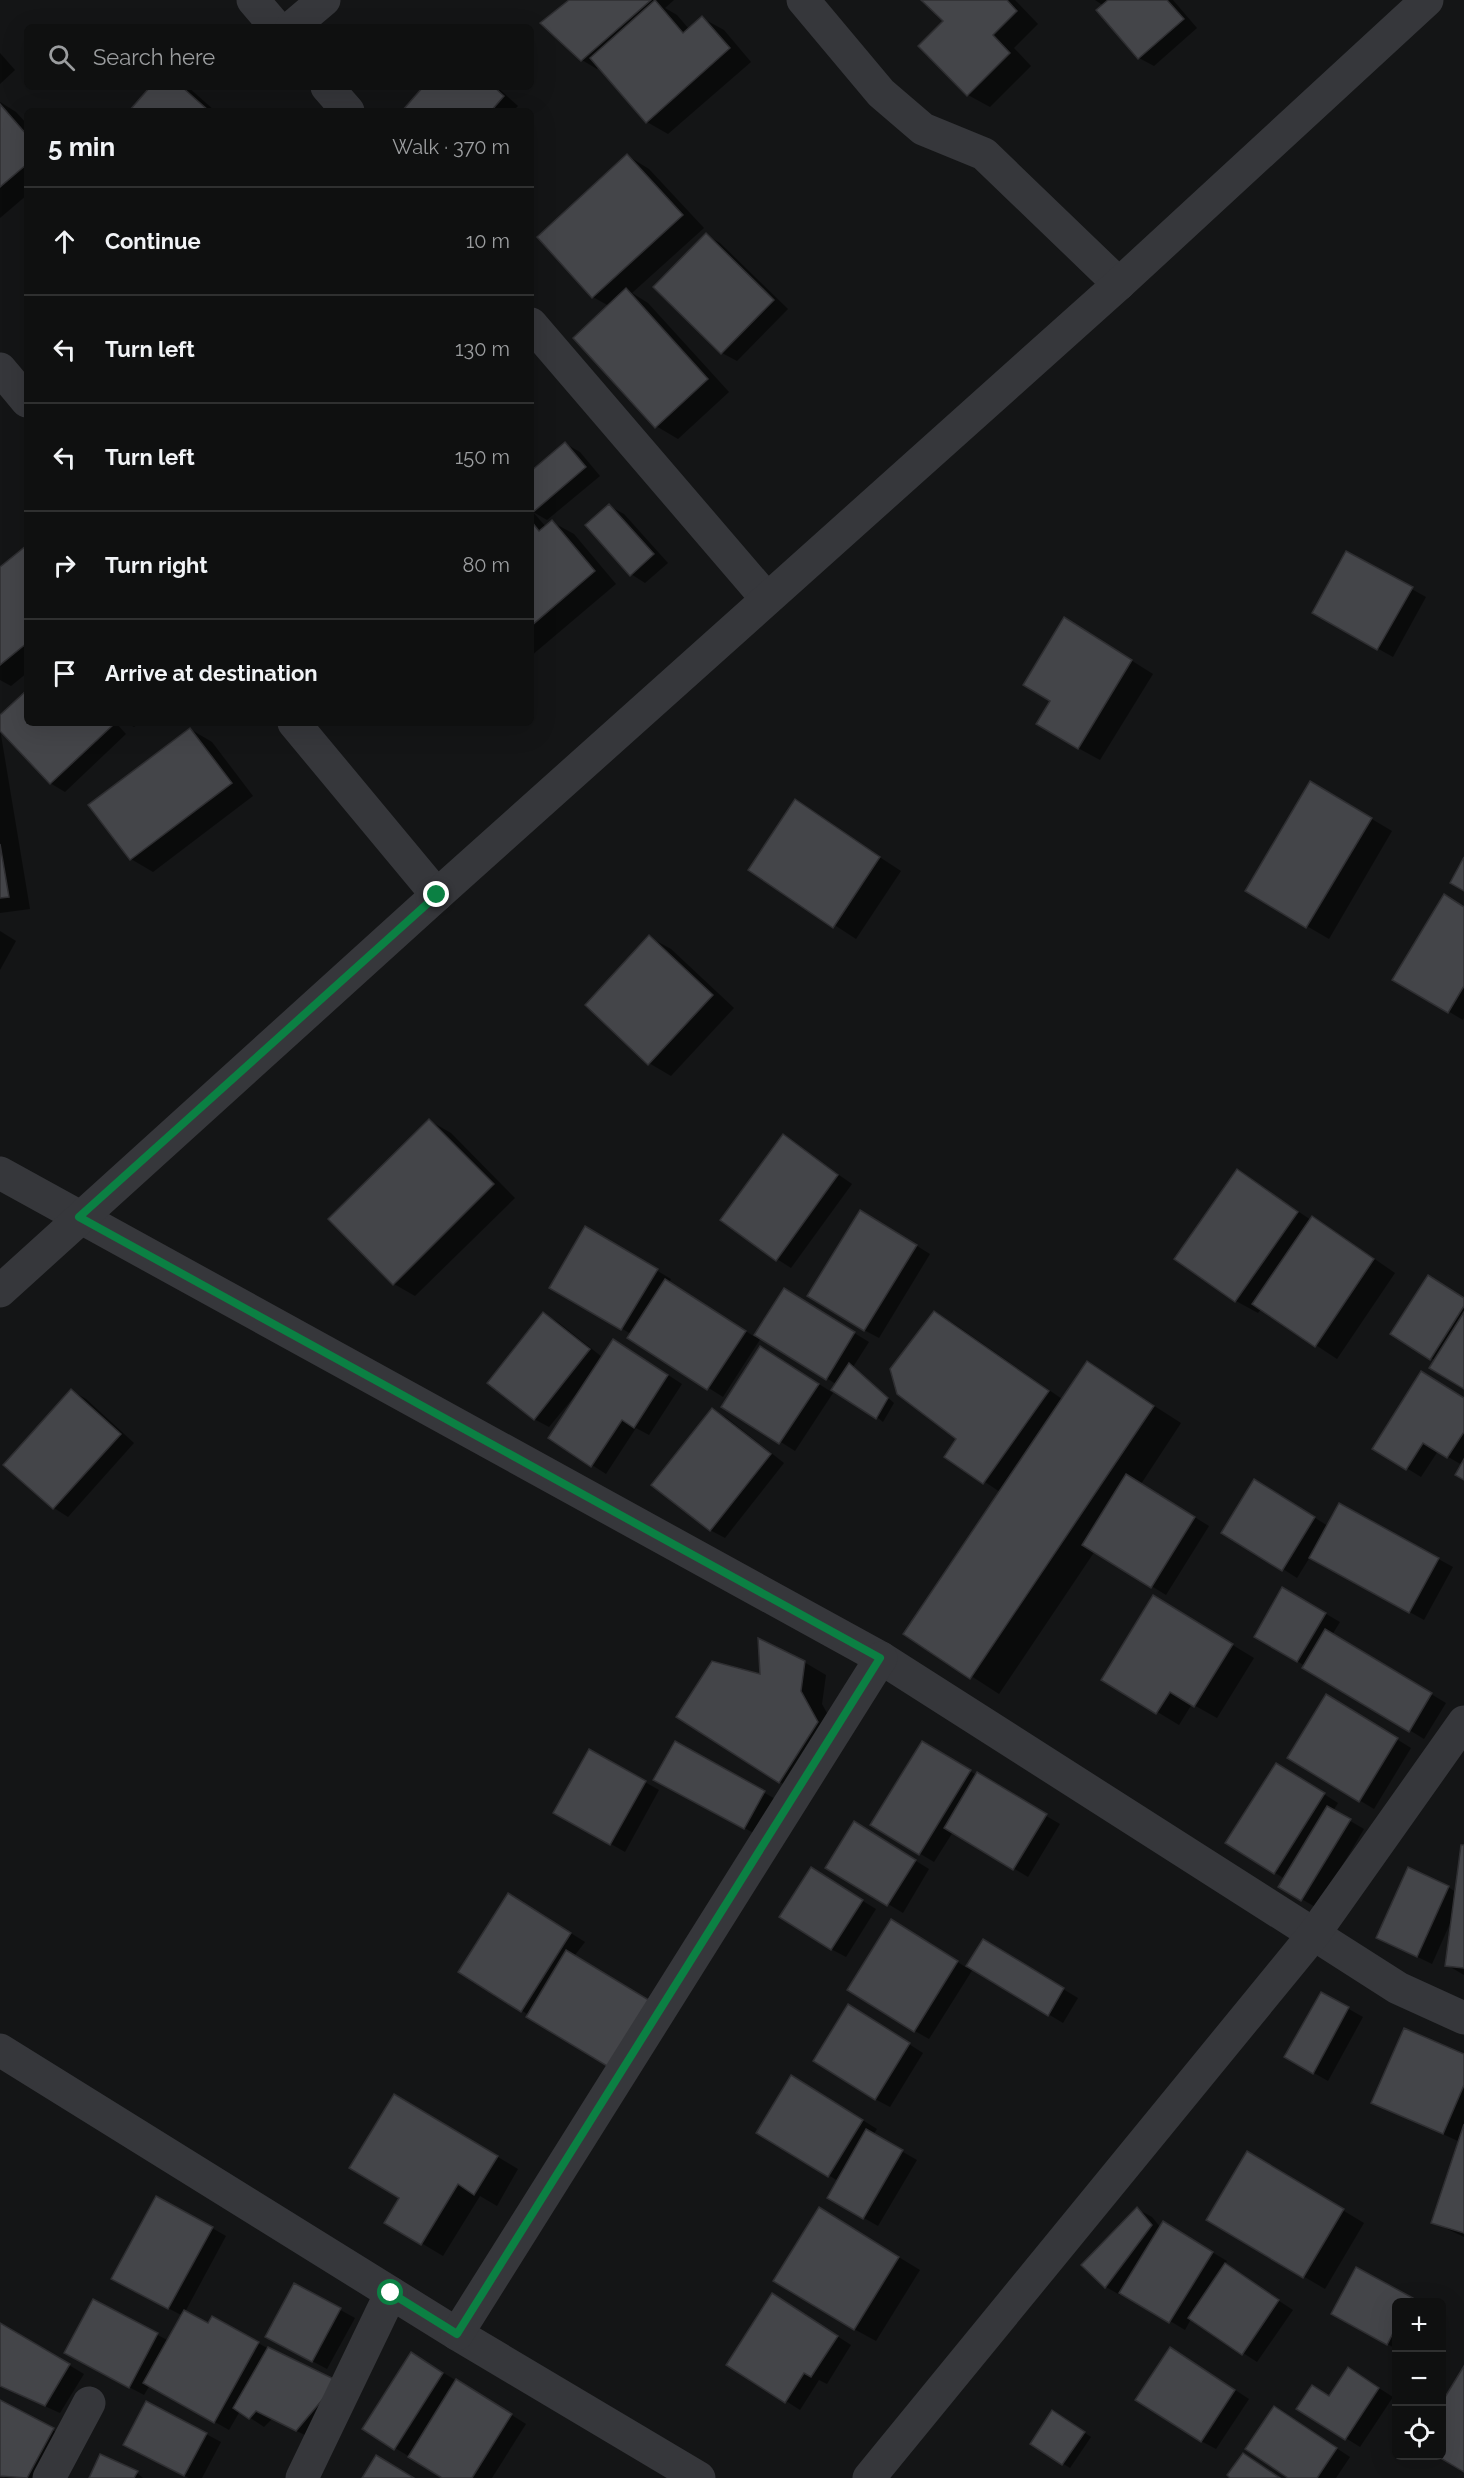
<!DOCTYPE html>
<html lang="en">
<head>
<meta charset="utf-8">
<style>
  :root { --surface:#0f1010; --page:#181919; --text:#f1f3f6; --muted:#9b9d9f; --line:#2f3030 }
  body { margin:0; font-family:Raleway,sans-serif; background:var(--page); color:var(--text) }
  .controls { position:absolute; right:18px; bottom:18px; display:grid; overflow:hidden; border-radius:9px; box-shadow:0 6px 24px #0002 }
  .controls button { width:54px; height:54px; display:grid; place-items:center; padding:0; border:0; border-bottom:2px solid var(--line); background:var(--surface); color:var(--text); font:30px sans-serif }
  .stop { position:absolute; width:18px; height:18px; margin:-14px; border:4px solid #0b8043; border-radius:50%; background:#fff }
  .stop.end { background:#0b8043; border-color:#fff; box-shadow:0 2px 6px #0008 }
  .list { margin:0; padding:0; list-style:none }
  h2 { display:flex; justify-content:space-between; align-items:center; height:78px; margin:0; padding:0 24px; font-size:26px }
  h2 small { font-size:20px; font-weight:400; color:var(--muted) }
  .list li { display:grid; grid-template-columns:39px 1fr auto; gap:18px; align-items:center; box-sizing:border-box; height:108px; padding:0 24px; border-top:2px solid var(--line) }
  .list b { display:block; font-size:22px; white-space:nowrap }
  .list em { font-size:20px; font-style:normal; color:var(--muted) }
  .icon { flex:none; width:33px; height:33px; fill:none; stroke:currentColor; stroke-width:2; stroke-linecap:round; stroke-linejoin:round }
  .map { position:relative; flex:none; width:1464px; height:2478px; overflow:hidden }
  .search { position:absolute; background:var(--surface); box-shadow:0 6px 24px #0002; left:24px; top:24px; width:510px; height:66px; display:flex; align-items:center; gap:15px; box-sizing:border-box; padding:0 21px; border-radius:9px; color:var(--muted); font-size:22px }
  .panel { position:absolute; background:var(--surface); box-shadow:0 6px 24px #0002; left:24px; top:108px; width:510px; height:618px; border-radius:9px }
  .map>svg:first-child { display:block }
  .shadow { fill:#0007 }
  .building { fill:#444549; stroke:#2f2f32; stroke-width:1.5 }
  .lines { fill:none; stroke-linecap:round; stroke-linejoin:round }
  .street { stroke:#36373b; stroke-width:33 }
  .route { stroke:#0b8043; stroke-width:8 }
</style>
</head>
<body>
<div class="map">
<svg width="1464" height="2478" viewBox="0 0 1464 2478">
  <rect width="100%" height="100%" fill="#141516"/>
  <g class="shadow">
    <polygon points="571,0 674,0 665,8 677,15 689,29 702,18 724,30 751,62 668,134 647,122 599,66 597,69 582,60 543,23"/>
    <polygon points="924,0 1015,0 1038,24 1014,48 1031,66 990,107 968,95 945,22"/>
    <polygon points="1095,0 1173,0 1197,28 1154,66 1139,58 1104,6"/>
    <polygon points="0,53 15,70 0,84"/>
    <polygon points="152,87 188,87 215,111 131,111"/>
    <polygon points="425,87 497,87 518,106 513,111 404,111"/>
    <polygon points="0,102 16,112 27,124 27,195 0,218"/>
    <polygon points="628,156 649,169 704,228 632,293 648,303 729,392 678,439 656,426 609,306 593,297"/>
    <polygon points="706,235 720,243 788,309 737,361 722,353 655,287"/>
    <polygon points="566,444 580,452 600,476 547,520 533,512 546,527 552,522 574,534 616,584 531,656 531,473"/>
    <polygon points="609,506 624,514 668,563 645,583 631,574"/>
    <polygon points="27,546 27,673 11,686 0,680 0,569"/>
    <polygon points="1347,553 1426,597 1393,657 1314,613"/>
    <polygon points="1086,632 1153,674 1100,760 1078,748 1052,701"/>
    <polygon points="27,692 27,723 116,723 126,734 65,792 50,783 0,729 0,717"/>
    <polygon points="127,723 139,723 134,727"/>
    <polygon points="0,729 30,909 0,913"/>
    <polygon points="190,729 212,742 253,796 153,872 131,859 90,805"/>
    <polygon points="1311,783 1392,831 1329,939 1247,891"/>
    <polygon points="795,802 901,871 856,939 750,870"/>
    <polygon points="1464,908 1464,1018 1463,1020 1394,979"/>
    <polygon points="0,931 16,941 0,970"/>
    <polygon points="649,937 671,949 734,1008 671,1076 649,1063"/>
    <polygon points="430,1121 451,1133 515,1198 415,1296 394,1284"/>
    <polygon points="783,1136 852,1184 791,1268 777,1259"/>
    <polygon points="1238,1171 1311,1220 1312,1218 1334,1231 1395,1273 1337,1359 1261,1309 1258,1313 1236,1301 1176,1259"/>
    <polygon points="875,1220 930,1254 879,1338 864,1330"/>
    <polygon points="586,1228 671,1279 669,1283 755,1337 784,1290 869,1342 853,1367 894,1403 883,1422 836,1384 761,1338 723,1397 629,1338 631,1334 551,1287"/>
    <polygon points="1464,1299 1464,1388 1436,1361 1392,1334"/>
    <polygon points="935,1313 956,1325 1062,1399 1087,1363 1181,1423 1141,1484 1209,1526 1166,1595 1095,1551 999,1694 905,1633 1000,1492 946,1456 958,1439"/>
    <polygon points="544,1314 558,1322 602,1357 628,1349 682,1384 649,1435 636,1428 606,1474 550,1438 578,1394 577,1393 549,1427 534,1419"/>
    <polygon points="775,1356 833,1393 795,1451 724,1406"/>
    <polygon points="72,1391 86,1399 134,1443 68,1517 54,1508 5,1465"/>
    <polygon points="1464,1399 1464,1479 1462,1465 1438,1451 1421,1477 1374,1448"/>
    <polygon points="713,1410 727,1418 784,1463 725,1538 710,1530"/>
    <polygon points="1269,1489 1328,1526 1340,1505 1453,1567 1424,1620 1310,1557 1297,1578 1283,1569"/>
    <polygon points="1283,1589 1340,1622 1332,1635 1446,1703 1424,1739 1256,1636"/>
    <polygon points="1175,1610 1254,1658 1217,1718 1192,1704 1179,1725 1103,1679"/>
    <polygon points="804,1662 826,1675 822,1704 839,1735 801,1795 780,1782"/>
    <polygon points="1340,1704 1411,1748 1374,1809 1289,1758"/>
    <polygon points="676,1743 779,1801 759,1836 655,1779"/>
    <polygon points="922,1743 1060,1824 1028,1877 953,1832 934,1862 872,1825"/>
    <polygon points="590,1751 659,1790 625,1852 555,1812"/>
    <polygon points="1291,1773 1338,1803 1333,1811 1364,1829 1317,1908 1281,1887 1285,1879 1227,1843"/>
    <polygon points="869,1832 929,1869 903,1913 827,1867"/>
    <polygon points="1464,1847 1464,1975 1447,1965 1452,1919 1432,1964 1393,1945 1448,1887 1456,1892"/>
    <polygon points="825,1878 876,1909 846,1957 831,1949"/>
    <polygon points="523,1903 585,1942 529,2015 460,1972"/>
    <polygon points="906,1929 967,1968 983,1941 1078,1998 1063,2023 973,1969 929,2039 915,2031"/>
    <polygon points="1322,1994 1363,2017 1328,2081 1286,2057"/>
    <polygon points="863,2015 923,2053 890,2107 875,2099"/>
    <polygon points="1464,2055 1464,2237 1433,2222 1460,2142 1373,2102"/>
    <polygon points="806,2085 877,2129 873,2135 917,2160 878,2226 829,2198 838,2181 758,2132"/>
    <polygon points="416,2108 518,2169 497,2206 480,2196 443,2256 386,2222 401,2197"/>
    <polygon points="1269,2166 1364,2223 1325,2289 1303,2276"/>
    <polygon points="1137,2209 1152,2217 1161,2228 1163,2223 1227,2261 1224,2265 1293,2310 1257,2362 1191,2319 1185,2330 1122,2292 1120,2295 1106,2287"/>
    <polygon points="841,2222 920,2270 876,2341 854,2329"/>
    <polygon points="212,2228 226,2236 185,2312 209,2326 213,2318 267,2348 337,2382 311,2438 272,2419 264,2427 240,2411 229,2430 150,2385 144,2395 80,2361 94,2301 169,2341 183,2316 128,2287"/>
    <polygon points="1357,2269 1417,2302 1396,2302 1396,2349 1333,2313"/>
    <polygon points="295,2285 355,2318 327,2369 282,2345"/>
    <polygon points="787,2304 851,2345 827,2384 819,2380 800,2410 786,2401"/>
    <polygon points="0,2324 84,2374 60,2413 0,2386"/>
    <polygon points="1185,2357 1249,2399 1216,2449 1201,2441"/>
    <polygon points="426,2362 526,2424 492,2478 445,2478 395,2448"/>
    <polygon points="1464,2369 1464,2471 1440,2456 1442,2405"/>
    <polygon points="1363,2378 1393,2397 1360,2447 1298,2408 1330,2397"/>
    <polygon points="0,2402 67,2438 46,2478 6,2478 0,2475"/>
    <polygon points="1059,2416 1091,2437 1070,2468 1032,2444"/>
    <polygon points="1288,2416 1350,2457 1336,2478 1291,2478"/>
    <polygon points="206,2434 221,2442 202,2478 189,2478 140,2453"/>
    <polygon points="137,2473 143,2478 90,2478"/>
  </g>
  <g class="building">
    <polygon points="569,0 651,0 581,61 540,23"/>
    <polygon points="655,0 683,33 702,16 730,48 646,123 590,58"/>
    <polygon points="921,0 1007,0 1017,11 993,35 1010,53 967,96 918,46 943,21"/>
    <polygon points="1108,0 1167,0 1184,19 1138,59 1096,10"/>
    <polygon points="150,87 182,87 209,111 129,111"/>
    <polygon points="423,87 494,87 504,96 491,111 402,111"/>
    <polygon points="0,104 27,135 27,164 0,187"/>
    <polygon points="627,154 683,215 592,298 537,237"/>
    <polygon points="706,233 774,300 721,354 653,287"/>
    <polygon points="626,288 708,379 655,428 573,338"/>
    <polygon points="565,442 586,467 532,513 531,471"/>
    <polygon points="609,504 654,554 630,576 585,525"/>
    <polygon points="552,520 595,571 531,626 531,521 539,531"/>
    <polygon points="27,545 27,643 0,665 0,567"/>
    <polygon points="1346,551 1413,587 1377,650 1312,613"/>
    <polygon points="1064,617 1132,660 1078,749 1036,724 1050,701 1023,685"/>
    <polygon points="27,690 27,723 111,723 113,725 50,784 0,731 0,715"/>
    <polygon points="190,728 232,783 130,860 88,805"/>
    <polygon points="1310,781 1372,818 1306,928 1245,891"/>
    <polygon points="795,799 880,857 833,928 748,870"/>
    <polygon points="0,844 9,897 0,898"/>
    <polygon points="1464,857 1464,891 1450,883"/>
    <polygon points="1444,894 1464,907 1464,986 1448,1013 1392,980"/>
    <polygon points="649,935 713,995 648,1065 585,1005"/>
    <polygon points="429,1119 494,1184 393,1285 328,1219"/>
    <polygon points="783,1134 838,1175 776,1261 720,1220"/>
    <polygon points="1237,1169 1298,1212 1235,1302 1174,1259"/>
    <polygon points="860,1210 917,1245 864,1331 807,1296"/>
    <polygon points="1312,1216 1374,1259 1315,1347 1252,1304"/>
    <polygon points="585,1226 658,1269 621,1330 549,1288"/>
    <polygon points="1428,1275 1464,1298 1464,1306 1430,1360 1390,1334"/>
    <polygon points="665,1279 746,1331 707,1390 627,1338"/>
    <polygon points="784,1288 855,1332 826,1380 754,1335"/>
    <polygon points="934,1311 1049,1391 983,1484 944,1457 956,1439 897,1394 890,1369"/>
    <polygon points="543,1312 590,1349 534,1420 487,1383"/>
    <polygon points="1464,1312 1464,1389 1429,1368"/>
    <polygon points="613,1339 668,1375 634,1428 622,1420 591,1467 548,1438"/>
    <polygon points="760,1346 819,1384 779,1444 721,1407"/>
    <polygon points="1087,1361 1154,1406 970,1679 903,1634"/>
    <polygon points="849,1363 888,1398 876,1419 831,1390"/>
    <polygon points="1421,1371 1464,1398 1464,1432 1447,1458 1423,1443 1406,1470 1372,1449"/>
    <polygon points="71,1389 121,1434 53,1509 3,1465"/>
    <polygon points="712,1408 771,1454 710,1531 651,1485"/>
    <polygon points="1464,1459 1464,1480 1455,1475"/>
    <polygon points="1126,1474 1195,1517 1151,1588 1082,1545"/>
    <polygon points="1254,1479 1315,1517 1282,1571 1221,1533"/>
    <polygon points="1339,1503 1439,1558 1409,1613 1309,1558"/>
    <polygon points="1282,1587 1326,1613 1297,1662 1254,1637"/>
    <polygon points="1153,1595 1233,1644 1194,1707 1170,1692 1156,1714 1101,1680"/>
    <polygon points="1325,1629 1432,1693 1409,1732 1302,1668"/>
    <polygon points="758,1638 805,1661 801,1691 818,1722 779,1783 676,1717 712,1661 760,1674"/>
    <polygon points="1326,1694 1398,1738 1359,1802 1287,1758"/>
    <polygon points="675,1741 765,1791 744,1829 653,1780"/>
    <polygon points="922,1741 971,1770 919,1855 870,1825"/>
    <polygon points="589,1749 646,1781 610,1845 553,1813"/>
    <polygon points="1276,1763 1325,1793 1274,1874 1225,1843"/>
    <polygon points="977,1772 1047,1814 1013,1870 944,1828"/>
    <polygon points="1327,1806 1351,1819 1301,1901 1278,1887"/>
    <polygon points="854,1821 916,1860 887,1906 825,1868"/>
    <polygon points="1461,1845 1464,1845 1464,1968 1445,1966"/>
    <polygon points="811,1867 863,1900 831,1950 779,1917"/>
    <polygon points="1408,1867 1449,1886 1417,1957 1376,1938"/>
    <polygon points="508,1893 571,1933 521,2012 458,1972"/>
    <polygon points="891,1919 958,1961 914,2032 847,1990"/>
    <polygon points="983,1939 1064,1988 1048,2016 966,1966"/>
    <polygon points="566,1950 652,2002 612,2069 526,2017"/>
    <polygon points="1321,1992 1349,2007 1313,2074 1284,2057"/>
    <polygon points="848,2004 910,2043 875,2100 813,2061"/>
    <polygon points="1404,2028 1464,2054 1464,2085 1443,2134 1371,2103"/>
    <polygon points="791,2075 863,2120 828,2177 756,2133"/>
    <polygon points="394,2094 498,2156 474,2195 458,2184 421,2245 384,2223 399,2198 349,2168"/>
    <polygon points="1464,2124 1464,2233 1431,2223"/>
    <polygon points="866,2129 903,2150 863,2219 827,2198"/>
    <polygon points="1247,2151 1344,2209 1303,2278 1206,2220"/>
    <polygon points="156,2196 213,2227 168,2309 111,2279"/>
    <polygon points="819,2207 899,2257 854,2330 773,2281"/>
    <polygon points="1137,2207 1152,2225 1105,2288 1081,2265"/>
    <polygon points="1163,2221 1213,2252 1169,2323 1119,2293"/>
    <polygon points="1225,2263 1279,2300 1242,2355 1188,2318"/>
    <polygon points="1356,2267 1413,2298 1410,2302 1396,2302 1396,2327 1387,2345 1331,2314"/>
    <polygon points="294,2283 341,2308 312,2362 265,2337"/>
    <polygon points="772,2293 838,2336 811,2377 804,2373 785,2403 726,2365"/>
    <polygon points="93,2299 158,2333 129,2388 64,2353"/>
    <polygon points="184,2310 208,2323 212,2316 259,2342 214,2423 143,2383"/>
    <polygon points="0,2323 70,2364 45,2406 0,2386"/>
    <polygon points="268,2347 338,2381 296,2431 256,2411 249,2419 233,2408"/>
    <polygon points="1170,2347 1235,2390 1201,2442 1135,2400"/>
    <polygon points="411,2352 443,2373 394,2450 362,2429"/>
    <polygon points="1464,2366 1464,2472 1437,2456 1442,2456 1442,2402"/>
    <polygon points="1348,2367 1379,2388 1345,2440 1296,2409 1312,2385 1329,2396"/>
    <polygon points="456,2379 512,2414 472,2478 442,2478 408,2457"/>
    <polygon points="0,2400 54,2428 27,2478 0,2476"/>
    <polygon points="146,2401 207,2433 184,2476 123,2445"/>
    <polygon points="1274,2406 1337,2448 1317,2478 1288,2478 1245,2449"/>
    <polygon points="1052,2410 1085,2432 1062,2465 1030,2444"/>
    <polygon points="1243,2453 1280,2478 1230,2478 1227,2475"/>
    <polygon points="100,2454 138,2471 134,2478 89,2478"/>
    <polygon points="376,2455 414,2478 362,2478"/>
  </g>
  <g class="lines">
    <g class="street">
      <polyline points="253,0 276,27"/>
      <polyline points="803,0 881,93 923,129 984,154 1119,284"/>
      <polyline points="292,27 324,0"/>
      <polyline points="327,87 348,111"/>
      <polyline points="531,324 767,599"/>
      <polyline points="0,369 27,401"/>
      <polyline points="294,723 437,895"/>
      <polyline points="0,1173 881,1658 1398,1988 1464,2018"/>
      <polyline points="0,1291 437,895 1119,284 1427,0"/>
      <polyline points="0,2050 457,2334 699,2478"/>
      <polyline points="457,2334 881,1658"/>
      <polyline points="49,2478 89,2403"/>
      <polyline points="302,2478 391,2293"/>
      <polyline points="869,2478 1314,1934 1464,1722"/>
    </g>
  </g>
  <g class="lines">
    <polyline class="route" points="391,2293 457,2334 880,1658 79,1217 437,895"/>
  </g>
</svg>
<div class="controls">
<button>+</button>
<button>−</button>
<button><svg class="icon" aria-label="locate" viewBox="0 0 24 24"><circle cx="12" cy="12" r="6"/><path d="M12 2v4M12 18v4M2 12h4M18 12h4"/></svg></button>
</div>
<div class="stop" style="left:391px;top:2293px"></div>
<div class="stop end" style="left:437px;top:895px"></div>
<div class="search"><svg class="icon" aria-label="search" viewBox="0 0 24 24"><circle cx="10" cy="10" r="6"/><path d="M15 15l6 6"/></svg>Search here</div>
<section class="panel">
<h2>5 min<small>Walk · 370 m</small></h2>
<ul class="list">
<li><svg class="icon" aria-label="ahead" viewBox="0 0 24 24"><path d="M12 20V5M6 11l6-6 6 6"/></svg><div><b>Continue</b></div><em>10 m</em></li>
<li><svg class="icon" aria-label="left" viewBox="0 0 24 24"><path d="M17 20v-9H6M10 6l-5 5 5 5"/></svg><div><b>Turn left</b></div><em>130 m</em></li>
<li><svg class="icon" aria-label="left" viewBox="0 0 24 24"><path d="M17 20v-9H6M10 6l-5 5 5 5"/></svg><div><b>Turn left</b></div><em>150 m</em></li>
<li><svg class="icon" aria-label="right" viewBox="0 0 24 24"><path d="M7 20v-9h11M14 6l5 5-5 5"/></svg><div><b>Turn right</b></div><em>80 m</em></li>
<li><svg class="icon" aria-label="arrive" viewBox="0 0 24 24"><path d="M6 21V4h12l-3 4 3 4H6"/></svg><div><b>Arrive at destination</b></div></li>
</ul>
</section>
</div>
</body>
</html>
